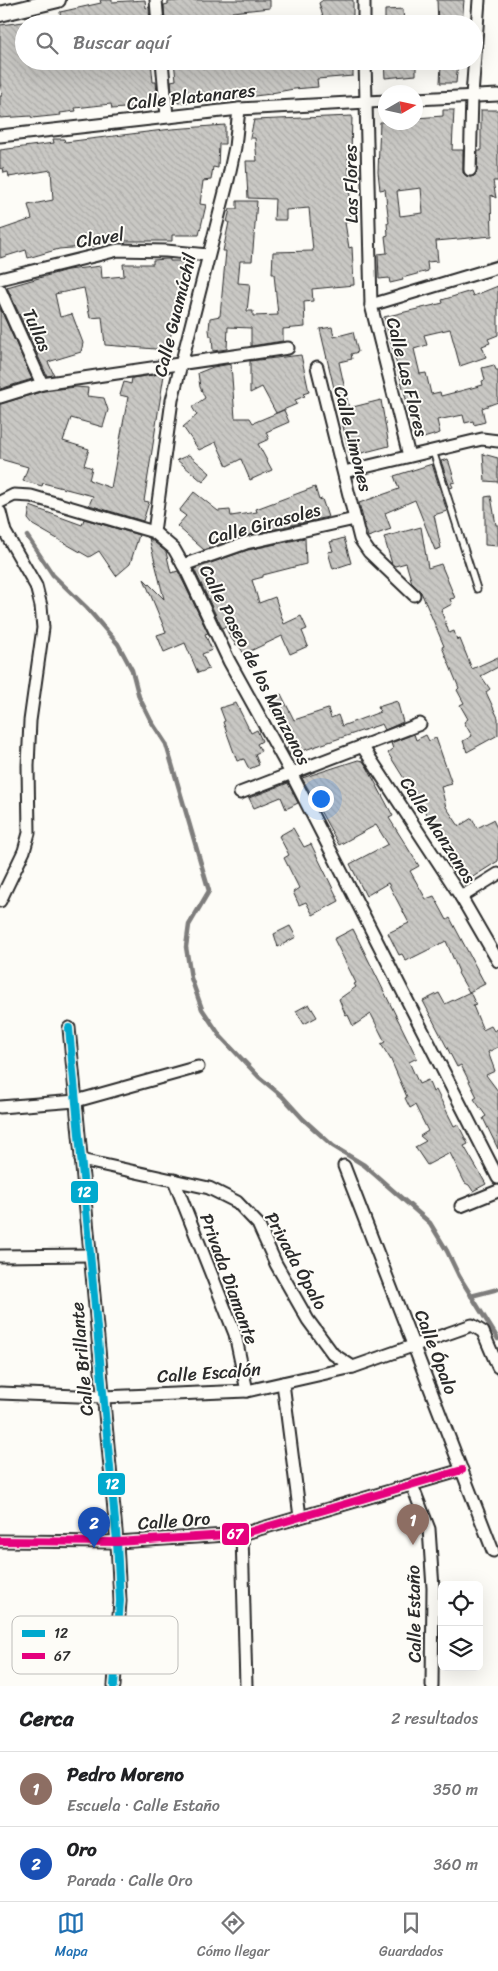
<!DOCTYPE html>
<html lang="es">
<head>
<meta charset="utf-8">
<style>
  :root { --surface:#fff; --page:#f2f2f2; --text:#202124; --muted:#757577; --line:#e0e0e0; --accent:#1f6fb2 }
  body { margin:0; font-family:Sriracha,sans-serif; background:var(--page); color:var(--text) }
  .controls { position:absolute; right:15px; bottom:15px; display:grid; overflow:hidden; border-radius:8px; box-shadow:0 5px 20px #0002 }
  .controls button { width:45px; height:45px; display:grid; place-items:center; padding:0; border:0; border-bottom:1px solid var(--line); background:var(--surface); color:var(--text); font:25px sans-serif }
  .compass { position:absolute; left:378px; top:85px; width:45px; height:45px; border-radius:50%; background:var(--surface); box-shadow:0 5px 20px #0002; rotate:81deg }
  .you { position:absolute; left:320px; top:798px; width:18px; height:18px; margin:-12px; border:4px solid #fff; border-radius:50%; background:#1a73e8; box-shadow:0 0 0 8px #1a73e833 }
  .badge { display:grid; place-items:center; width:32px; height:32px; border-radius:50%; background:var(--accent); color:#fff; font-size:16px; font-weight:700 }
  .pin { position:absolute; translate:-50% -41px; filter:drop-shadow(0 1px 2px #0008) }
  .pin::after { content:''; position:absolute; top:26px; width:18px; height:15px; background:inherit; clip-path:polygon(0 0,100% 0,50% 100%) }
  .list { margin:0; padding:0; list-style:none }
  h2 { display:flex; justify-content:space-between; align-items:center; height:65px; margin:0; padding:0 20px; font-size:21px }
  h2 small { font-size:16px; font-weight:400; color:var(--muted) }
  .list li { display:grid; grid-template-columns:32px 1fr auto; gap:15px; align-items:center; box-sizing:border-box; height:75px; padding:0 20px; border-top:1px solid var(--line) }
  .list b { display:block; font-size:19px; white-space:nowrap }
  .list p { margin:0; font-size:16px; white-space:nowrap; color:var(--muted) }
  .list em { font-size:16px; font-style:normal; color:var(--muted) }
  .icon { flex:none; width:28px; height:28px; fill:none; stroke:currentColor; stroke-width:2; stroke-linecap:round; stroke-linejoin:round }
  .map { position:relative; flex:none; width:498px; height:1686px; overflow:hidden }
  .search { position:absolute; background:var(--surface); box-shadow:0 5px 20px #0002; left:15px; right:15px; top:15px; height:55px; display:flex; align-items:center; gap:12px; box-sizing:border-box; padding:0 18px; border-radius:28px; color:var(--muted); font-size:19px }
  .sheet { height:215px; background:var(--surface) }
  nav { display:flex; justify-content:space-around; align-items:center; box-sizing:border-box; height:70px; border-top:1px solid var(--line); background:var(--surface); font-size:14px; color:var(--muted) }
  nav a { display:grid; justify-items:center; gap:2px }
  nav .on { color:var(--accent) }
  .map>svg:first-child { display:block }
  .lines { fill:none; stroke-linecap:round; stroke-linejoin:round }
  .stream { stroke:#7e7d7b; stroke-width:4.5 }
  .building { fill:url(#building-back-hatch); stroke:#2b2b2b; fill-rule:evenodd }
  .service-casing { stroke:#2b2b2b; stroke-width:9 }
  .minor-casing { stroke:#2b2b2b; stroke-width:15 }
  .tertiary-casing { stroke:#2b2b2b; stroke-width:18 }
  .service { stroke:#fdfcf7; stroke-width:5.5 }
  .minor { stroke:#fdfcf7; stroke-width:11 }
  .tertiary { stroke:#fdfcf7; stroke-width:14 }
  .bus-1-casing { stroke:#fdfcf7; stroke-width:11 }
  .bus-2-casing { stroke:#fdfcf7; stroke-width:11 }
  .bus-1 { stroke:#00a9ce; stroke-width:8 }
  .bus-2 { stroke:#e5007d; stroke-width:8 }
  .labels { text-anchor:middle; stroke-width:4; stroke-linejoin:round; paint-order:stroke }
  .street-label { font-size:18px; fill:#2b2b2b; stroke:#fdfcf7 }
  .key { fill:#fdfcf7; stroke:#bebdba; stroke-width:1 }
  .key-label { font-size:14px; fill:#2b2b2b }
  .line-badge { stroke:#fdfcf7; stroke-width:2 }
  .badge-label { font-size:14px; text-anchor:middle; font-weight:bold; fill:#fff }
</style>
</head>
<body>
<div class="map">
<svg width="498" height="1686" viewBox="0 0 498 1686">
  <defs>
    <pattern id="building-back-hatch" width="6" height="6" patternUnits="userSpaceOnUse" patternTransform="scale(1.25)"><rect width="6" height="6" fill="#c9c8c4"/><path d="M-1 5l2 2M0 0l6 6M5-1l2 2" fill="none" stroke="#adaca9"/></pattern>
  </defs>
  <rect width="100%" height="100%" fill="#fdfcf7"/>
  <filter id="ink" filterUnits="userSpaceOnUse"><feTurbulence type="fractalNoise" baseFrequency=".02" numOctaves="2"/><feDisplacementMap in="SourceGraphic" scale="10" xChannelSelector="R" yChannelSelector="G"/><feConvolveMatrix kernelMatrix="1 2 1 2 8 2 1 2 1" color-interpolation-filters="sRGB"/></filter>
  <g filter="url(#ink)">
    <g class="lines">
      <g class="stream">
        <polyline points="27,536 53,575 87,608 118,644 132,670 139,697 151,721 166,744 209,891 189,925 186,947 191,978 202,1009 221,1037 259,1077 282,1096 303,1119 333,1146 364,1165 430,1223 447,1251 459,1276 498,1339"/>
        <polyline points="471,1296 498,1289"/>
      </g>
    </g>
    <g class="building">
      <polygon points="100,0 112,0 112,2 145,0 146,8 149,7 150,24 61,24 60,12 101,3"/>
      <polygon points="185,0 270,0 270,8 232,12 233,24 220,24 220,19 205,20 205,18 181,21 181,24 165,24 164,5 168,4 168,2"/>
      <polygon points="323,0 353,0 353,24 325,24 319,3"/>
      <polygon points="437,0 464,0 462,24 438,24"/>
      <polygon points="403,9 404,24 385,24 385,10"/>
      <polygon points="24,22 24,61 151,61 153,82 156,82 157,93 154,93 154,97 148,98 149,106 112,109 111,104 75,108 76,111 60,113 61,115 32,118 31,116 0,118 0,96 2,96 0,82 0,25"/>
      <polygon points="174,61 196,61 197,66 202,65 202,68 227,66 226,61 301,61 301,65 329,61 353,61 353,76 317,79 318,87 294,89 271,93 271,94 238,98 178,103 177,90 172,90 171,81 176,80"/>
      <polygon points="384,61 416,61 416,75 385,78"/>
      <polygon points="458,62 456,83 440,83 441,64"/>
      <path d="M443 110H454L452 150H463V173L470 177 474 176 477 171 478 151H481V110H498V181H493L496 198 491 195 492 236 436 241 438 261 427 262 428 271 402 278 403 280 390 283 389 278 379 279 378 254 387 253 385 236 388 235 387 223H389L385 189 380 190 378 172 380 122H416V118L443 116ZM421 188 423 213 400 216 397 191Z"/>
      <polygon points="352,116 351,154 348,155 351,222 345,222 349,248 352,247 354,285 312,289 313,301 304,302 305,327 283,329 283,341 251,346 251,328 228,327 227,349 213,351 212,336 210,336 209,330 210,318 220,316 226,251 223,251 229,222 227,222 230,209 237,209 237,201 257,201 252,261 240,261 238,283 250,284 247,311 253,311 253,316 278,315 274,274 272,274 273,252 313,251 309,208 286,210 286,220 274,220 275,199 248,198 246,161 257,161 255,138 250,138 254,120"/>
      <polygon points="225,125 225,144 219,144 218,168 213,167 211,180 203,181 200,204 206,205 199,235 172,235 172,241 95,241 95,246 59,249 28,258 26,250 0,258 0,230 32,219 28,205 53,200 51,170 9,177 8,172 4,173 3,168 0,169 0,150 54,143 53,139 64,139 65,142 172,129"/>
      <polygon points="166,259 170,259 170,261 186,261 187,272 184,272 176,318 174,318 168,350 105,345 102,317 90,318 84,288 55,294 60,317 72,314 83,343 81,352 48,362 54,375 47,376 7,287 67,270 101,266 102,278 124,276 123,264 153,264 153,260"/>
      <polygon points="498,286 498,335 488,339 490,343 482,346 486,357 460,366 450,329 424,335 427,345 414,349 420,374 426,373 431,394 440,392 441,396 483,385 482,381 485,380 482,368 494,365 496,370 498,370 498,402 482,408 485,422 474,425 473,421 465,423 463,415 437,420 440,433 417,440 384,317 443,303 442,300 471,291 473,296"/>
      <polygon points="0,308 32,379 0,389"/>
      <polygon points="332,327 334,337 353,332 358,352 351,354 352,359 339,362 349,408 381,400 389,446 350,456 320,329"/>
      <polygon points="301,355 309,392 303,394 305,396 295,400 297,404 276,413 262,387 250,393 250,361"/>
      <polygon points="231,364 235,418 250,418 253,423 284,410 289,422 266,432 269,439 258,444 272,470 250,480 241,459 227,466 216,442 199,450 183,427 197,415 192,407 205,398 200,387 198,373 213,367"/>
      <polygon points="160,374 164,375 144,501 149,502 143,521 89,505 93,496 43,483 42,486 23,481 28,467 0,459 0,404 44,391 76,387 88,388 87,396 104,398 108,410 103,427 71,418 63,441 89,449 84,465 92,468 89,480 111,488 128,397 120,395 124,382 131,384 132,378"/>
      <polygon points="483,454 498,458 498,482 485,481"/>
      <polygon points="189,455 210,473 203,482 177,460"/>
      <polygon points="448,459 455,482 451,483 453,487 450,488 441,461"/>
      <polygon points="432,464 447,511 434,515 441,548 435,550 415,500 385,513 391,529 368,537 359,503 399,489 394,476"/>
      <polygon points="315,487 319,500 322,499 328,517 244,536 204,550 177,526 186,516 179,511 194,492 218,511 230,510 231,516 257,512 256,509"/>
      <polygon points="491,496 496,525 498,525 498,546 485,545 485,497"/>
      <polygon points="30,506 82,525 84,519 139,535 130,564 116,576 99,551 89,557 33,525 28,519"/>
      <polygon points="421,527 428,568 441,564 455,598 450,599 452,604 441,610 449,633 454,631 457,640 460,639 472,669 498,657 498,667 481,676 490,689 486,692 498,718 498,735 467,752 463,741 472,736 464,722 468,719 460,705 464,703 457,690 459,688 442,647 444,646 421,592 412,583 406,563 395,566 392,564 384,537"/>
      <polygon points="149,538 166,552 171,573 178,571 208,633 205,634 212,650 202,654 209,669 198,673 185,643 164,652 157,635 166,632 144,579 164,599"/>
      <polygon points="305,538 306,564 263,575 263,577 252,580 259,603 275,597 284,624 301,616 307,629 302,631 308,646 290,654 282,636 244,654 238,644 236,645 229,635 226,627 222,628 194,569 248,550"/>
      <polygon points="344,538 351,563 333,569 328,552 333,551 330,542"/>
      <polygon points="281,694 294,720 328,709 331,718 338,715 342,726 380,712 378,707 397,701 403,722 385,730 382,724 290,755 286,749 296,743 289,723 280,727 267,701"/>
      <polygon points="236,703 251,733 257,730 262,741 257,744 261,751 255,754 259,765 249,769 244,759 237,761 223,722 225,721 220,708"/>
      <polygon points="414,734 416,740 426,735 429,741 436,738 452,784 441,787 446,807 459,826 472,818 477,828 493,820 498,830 498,861 468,880 388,753 393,749 391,743"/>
      <polygon points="358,760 363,761 367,767 393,816 389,818 419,866 410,871 426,899 434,896 447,920 450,918 485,984 469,992 458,973 459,972 446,941 406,961 402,954 399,955 388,933 409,923 388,883 366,896 350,864 388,844 376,825 339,845 302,778"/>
      <polygon points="288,783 298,803 286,809 281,797 254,808 249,798"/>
      <polygon points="293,828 304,847 311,844 339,901 313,915 306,902 299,905 293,892 299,888 284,858 289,855 279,836"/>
      <polygon points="290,926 296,937 278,947 274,934"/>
      <polygon points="353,929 417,1058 409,1062 419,1084 428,1080 433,1092 436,1090 454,1126 458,1124 468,1144 464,1146 486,1184 473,1191 469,1185 465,1183 450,1153 427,1165 415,1147 426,1141 420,1136 428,1131 415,1105 410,1108 405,1098 407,1097 391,1060 381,1044 385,1042 371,1014 353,1026 348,1015 346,1016 339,999 356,987 354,984 356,983 334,939"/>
      <polygon points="470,992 476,1005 473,1006 483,1030 491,1026 494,1031 498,1029 498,1047 488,1052 495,1071 486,1075 498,1091 498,1149 483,1118 486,1116 474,1099 477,1097 461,1065 457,1067 423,1001 439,993 445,1004"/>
      <polygon points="309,1004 317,1017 304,1024 296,1011"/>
    </g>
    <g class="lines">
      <g class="service-casing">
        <polyline id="service" points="433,451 477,589"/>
      </g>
      <g class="minor-casing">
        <g id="minor">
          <polyline points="156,0 158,24"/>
          <polyline points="364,0 364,24"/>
          <polyline points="162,61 167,116"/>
          <polyline points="365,61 371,305 409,456"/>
          <polyline points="416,99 498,95"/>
          <polyline points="0,136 239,109 386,101"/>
          <polyline points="470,170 472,96 479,0"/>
          <polyline points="0,279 118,250 166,251 208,255"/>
          <polyline points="0,290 42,384"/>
          <polyline points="371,305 498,267"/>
          <polyline points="317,367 360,539 369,552 414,595"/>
          <polyline points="0,397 42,384 288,348"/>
          <polyline points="344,472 482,439 498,441"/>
          <polyline points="0,502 14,495 31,496 154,532 174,549 187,572 229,661 291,773 498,1178"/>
          <polyline points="0,512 5,532 36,586 41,606 43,628 30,721 28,766 29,833 24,851 0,901"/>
          <polyline points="154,532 172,400 228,180 235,147 239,109"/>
          <polyline points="183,565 246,543 355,519"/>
          <polyline points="362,746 461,897 498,961"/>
          <polyline points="240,793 420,724"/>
          <polyline points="461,897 498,874"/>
          <polyline points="69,1028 117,1542 120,1601 114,1686"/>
          <polyline points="0,1107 76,1101 198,1067"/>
          <polyline points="81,1160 209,1188 237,1202 258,1224 276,1264 308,1320 333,1354 353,1367"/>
          <polyline points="344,1166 493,1551"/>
          <polyline points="174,1180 235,1334 247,1391"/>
          <polyline points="461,1206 498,1191"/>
          <polyline points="0,1256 90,1255"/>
          <polyline points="283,1383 300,1517"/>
          <polyline points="0,1393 103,1397 247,1391 353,1367 472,1325 483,1332 498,1367"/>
          <polyline points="412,1485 429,1529 433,1588 432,1686"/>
          <polyline points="242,1534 246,1686"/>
          <polyline points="0,1541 117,1542 242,1534 462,1470"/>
        </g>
      </g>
      <g class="tertiary-casing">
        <polyline id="tertiary" points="0,14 58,0"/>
      </g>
      <use href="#service" class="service"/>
      <use href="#minor" class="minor"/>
      <use href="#tertiary" class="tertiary"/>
      <g class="bus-1-casing">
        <polyline id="bus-1" points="69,1028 117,1542 120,1601 114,1686"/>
      </g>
      <g class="bus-2-casing">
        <polyline id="bus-2" points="0,1541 117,1542 242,1534 462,1470"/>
      </g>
      <use href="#bus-1" class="bus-1"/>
      <use href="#bus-2" class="bus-2"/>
    </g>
  </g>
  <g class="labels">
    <g class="street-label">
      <text transform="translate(191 97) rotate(-6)" y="6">Calle Platanares</text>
      <text transform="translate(351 184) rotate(-91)" y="6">Las Flores</text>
      <text transform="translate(100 238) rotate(-9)" y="6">Clavel</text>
      <text transform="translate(175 315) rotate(-76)" y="6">Calle Guamúchil</text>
      <text transform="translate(37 330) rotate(66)" y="6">Tullas</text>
      <text transform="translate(407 377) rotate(76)" y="6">Calle Las Flores</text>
      <text transform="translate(353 439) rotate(76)" y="6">Calle Limones</text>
      <text transform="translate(264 524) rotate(-15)" y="6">Calle Girasoles</text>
      <text transform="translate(255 665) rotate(63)" y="6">Calle Paseo de los Manzanos</text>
      <text transform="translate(438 830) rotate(57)" y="6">Calle Manzanos</text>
      <text transform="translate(296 1261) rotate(61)" y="6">Privada Ópalo</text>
      <text transform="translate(229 1279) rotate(70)" y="6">Privada Diamante</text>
      <text transform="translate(436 1352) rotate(69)" y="6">Calle Ópalo</text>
      <text transform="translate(82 1359) rotate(-95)" y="6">Calle Brillante</text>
      <text transform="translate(209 1373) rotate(-4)" y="6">Calle Escalón</text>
      <text transform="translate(174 1521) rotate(-4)" y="6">Calle Oro</text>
      <text transform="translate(414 1614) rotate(-91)" y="6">Calle Estaño</text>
    </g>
  </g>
  <rect x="12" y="1616" width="166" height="58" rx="8" class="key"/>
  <rect x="22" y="1630" width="23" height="7" fill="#00a9ce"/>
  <rect x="22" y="1653" width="23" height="6" fill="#e5007d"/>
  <g class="key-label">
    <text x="54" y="1638">12</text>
    <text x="54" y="1661">67</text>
  </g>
  <g class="line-badge">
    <rect x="70" y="1180" width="29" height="24" rx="5" fill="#00a9ce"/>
    <rect x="97" y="1472" width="29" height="24" rx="5" fill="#00a9ce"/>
    <rect x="221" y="1522" width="29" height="24" rx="5" fill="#e5007d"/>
  </g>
  <g class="badge-label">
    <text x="84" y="1197">12</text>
    <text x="112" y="1489">12</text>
    <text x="235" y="1539">67</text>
  </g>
</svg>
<div class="controls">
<button><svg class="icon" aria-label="locate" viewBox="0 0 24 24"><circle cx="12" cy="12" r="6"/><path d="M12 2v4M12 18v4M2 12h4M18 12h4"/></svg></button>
<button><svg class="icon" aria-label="layers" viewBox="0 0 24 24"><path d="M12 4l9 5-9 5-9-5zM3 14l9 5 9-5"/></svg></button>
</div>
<svg class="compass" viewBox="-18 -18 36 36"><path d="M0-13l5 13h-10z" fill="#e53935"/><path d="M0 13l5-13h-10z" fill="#757577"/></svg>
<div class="you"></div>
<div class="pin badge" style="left:413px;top:1545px;background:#8d6e63">1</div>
<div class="pin badge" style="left:94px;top:1548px;background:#1a4fb4">2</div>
<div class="search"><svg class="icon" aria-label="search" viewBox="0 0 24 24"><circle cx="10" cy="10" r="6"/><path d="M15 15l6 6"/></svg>Buscar aquí</div>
</div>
<section class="sheet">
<h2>Cerca<small>2 resultados</small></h2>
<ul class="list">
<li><span class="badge" style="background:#8d6e63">1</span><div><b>Pedro Moreno</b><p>Escuela · Calle Estaño</p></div><em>350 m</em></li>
<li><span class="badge" style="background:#1a4fb4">2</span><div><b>Oro</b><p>Parada · Calle Oro</p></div><em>360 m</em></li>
</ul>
</section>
<nav>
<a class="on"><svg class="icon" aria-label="map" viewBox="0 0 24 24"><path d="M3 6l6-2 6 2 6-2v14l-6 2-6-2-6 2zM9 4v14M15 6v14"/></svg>Mapa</a>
<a><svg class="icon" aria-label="directions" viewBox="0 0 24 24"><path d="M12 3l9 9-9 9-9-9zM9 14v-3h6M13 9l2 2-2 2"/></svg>Cómo llegar</a>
<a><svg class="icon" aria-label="saved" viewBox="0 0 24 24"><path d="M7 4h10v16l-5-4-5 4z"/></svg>Guardados</a>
</nav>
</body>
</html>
